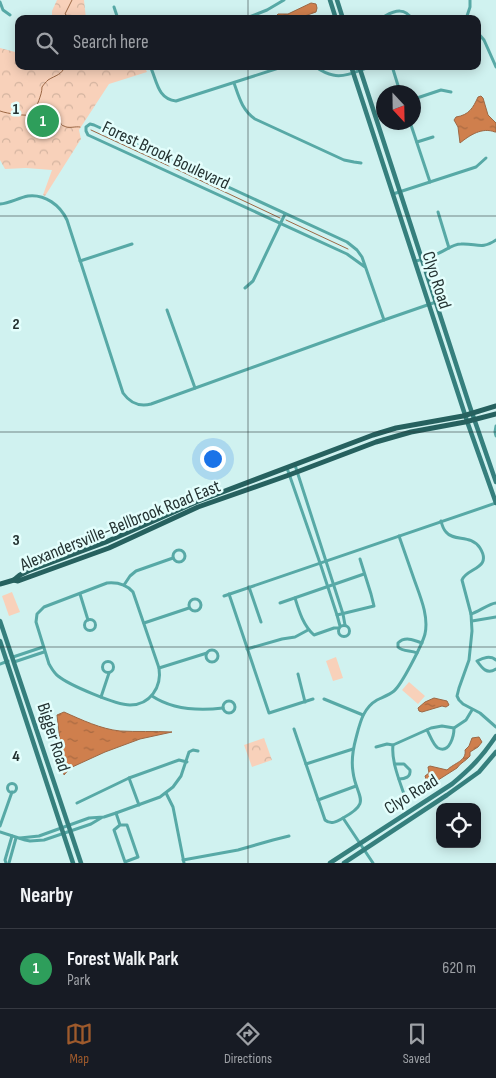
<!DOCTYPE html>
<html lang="en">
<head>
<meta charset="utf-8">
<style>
  :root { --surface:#171b24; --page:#242831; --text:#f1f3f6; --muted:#9ea1a6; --line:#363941; --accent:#9e5a2c }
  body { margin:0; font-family:"Sofia Sans Condensed",sans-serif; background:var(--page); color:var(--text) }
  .controls { position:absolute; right:15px; bottom:15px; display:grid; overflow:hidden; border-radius:10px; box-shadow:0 2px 12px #0003 }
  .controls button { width:45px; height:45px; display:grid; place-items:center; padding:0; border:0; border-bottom:1px solid var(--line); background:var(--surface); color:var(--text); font:25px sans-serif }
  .compass { position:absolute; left:376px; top:85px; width:45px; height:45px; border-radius:50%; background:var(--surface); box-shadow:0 2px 12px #0003; rotate:158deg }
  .you { position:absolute; left:212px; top:458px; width:18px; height:18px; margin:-12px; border:4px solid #fff; border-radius:50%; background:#1a73e8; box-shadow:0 0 0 8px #1a73e833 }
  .badge { display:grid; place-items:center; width:32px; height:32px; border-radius:50%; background:var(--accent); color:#fff; font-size:16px; font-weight:700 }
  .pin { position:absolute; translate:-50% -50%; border:2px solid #fff; box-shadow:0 1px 5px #0006 }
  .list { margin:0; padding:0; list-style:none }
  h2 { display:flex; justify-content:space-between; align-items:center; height:65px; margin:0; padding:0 20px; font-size:21px }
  h2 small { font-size:16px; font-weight:400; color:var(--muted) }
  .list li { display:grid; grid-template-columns:32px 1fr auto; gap:15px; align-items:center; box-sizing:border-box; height:80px; padding:0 20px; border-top:1px solid var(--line) }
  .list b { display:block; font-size:19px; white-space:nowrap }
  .list p { margin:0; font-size:16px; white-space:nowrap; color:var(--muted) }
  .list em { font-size:16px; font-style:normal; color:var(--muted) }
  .icon { flex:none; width:28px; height:28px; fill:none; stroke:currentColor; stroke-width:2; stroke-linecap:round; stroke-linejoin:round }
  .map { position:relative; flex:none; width:496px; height:863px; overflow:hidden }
  .search { position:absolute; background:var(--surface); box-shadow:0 2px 12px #0003; left:15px; right:15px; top:15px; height:55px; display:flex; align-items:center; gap:12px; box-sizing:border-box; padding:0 18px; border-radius:10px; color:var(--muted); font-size:19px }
  .sheet { height:145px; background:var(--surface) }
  nav { display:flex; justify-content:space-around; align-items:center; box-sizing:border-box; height:70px; border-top:1px solid var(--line); background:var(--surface); font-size:14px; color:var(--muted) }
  nav a { display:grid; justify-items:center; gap:2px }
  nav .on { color:var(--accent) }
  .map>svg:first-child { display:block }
  .forest { fill:url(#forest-crowns) }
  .pitch { fill:#f8d1ba }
  .water { fill:url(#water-ripples); stroke:#9c6845 }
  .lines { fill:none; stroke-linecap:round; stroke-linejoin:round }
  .stream { stroke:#9c6845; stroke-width:1 }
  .street { stroke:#57a9a6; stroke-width:3 }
  .secondary { stroke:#357f7d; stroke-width:4.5 }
  .primary { stroke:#26615f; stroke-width:5 }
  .grid { fill:none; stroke:#243231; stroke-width:1; stroke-opacity:0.55 }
  .labels { text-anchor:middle; stroke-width:5; stroke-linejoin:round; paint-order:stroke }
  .street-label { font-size:18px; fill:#243231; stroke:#e3fefc }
  .grid-label { font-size:16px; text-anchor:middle; font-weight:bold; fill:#243231; stroke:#e3fefc; stroke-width:5; stroke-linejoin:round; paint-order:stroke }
</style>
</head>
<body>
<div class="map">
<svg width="496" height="863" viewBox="0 0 496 863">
  <defs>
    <pattern id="forest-crowns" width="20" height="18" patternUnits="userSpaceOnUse" patternTransform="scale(1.25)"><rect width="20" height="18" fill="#f8d1ba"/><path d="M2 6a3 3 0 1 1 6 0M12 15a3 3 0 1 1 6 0" fill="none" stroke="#d4b4a0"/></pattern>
    <pattern id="water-ripples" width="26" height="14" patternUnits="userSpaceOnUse" patternTransform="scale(1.25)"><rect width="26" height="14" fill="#cf7f4d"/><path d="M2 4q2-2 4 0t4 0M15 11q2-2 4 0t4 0" fill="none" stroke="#a86941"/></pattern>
  </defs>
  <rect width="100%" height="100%" fill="#d0f2f0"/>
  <g class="forest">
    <polygon points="57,0 84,0 86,19 52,19 52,11"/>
    <polygon points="0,48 19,53 19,66 144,66 147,72 109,84 79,130 81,139 45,196 43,195 52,170 26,168 5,169 0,160"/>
    <polygon points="264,738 272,760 252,767 244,745"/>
  </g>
  <g class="pitch">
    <polygon points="12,592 20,612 9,616 2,596"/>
    <polygon points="336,657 343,678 333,681 326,661"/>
    <polygon points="409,682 425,696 418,704 402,690"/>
  </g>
  <g class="water">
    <polygon points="311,3 316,4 317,8 316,12 296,19 275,19 275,17 278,14 288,14"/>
    <path d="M481 96 483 98 488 115 496 123V132H495C482 127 470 135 460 143L458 127 454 120 456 117C469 115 473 108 478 97Z"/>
    <polygon points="434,698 447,701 449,705 446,707 442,706 422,712 419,711 418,708 425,702"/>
    <path d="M64 712C82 720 101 729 120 731 137 732 154 731 172 732L140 739 105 752 70 768 64 775 57 715Z"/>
    <path d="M479 737 482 742 478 747 470 752V756C466 761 460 763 457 768L435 782 429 783 426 779 425 776 429 773 428 767 430 766 447 770C454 763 467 761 465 750L469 746 472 738Z"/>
  </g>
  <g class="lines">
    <g class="stream">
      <polyline points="71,19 65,14 72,0"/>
      <path d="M0 111C8 114 26 116 34 115 36 105 42 96 42 87 44 84 46 82 48 80 56 75 62 75 65 66"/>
      <path d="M35 115C42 117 52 117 58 121 62 123 60 125 64 126 69 129 75 126 80 127"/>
      <polyline points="91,130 169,166"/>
      <polyline points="174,168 280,218"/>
      <polyline points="286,220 348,249"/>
    </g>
    <g class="street">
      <polyline points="0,2 3,10 10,15"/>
      <polyline points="114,7 118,19"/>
      <path d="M385 16C396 10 405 8 412 19"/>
      <polyline points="244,19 267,10 284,0"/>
      <polyline points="466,19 470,7 470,0"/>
      <polyline points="477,32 484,40 496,67"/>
      <path d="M150 66C157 80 157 99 176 101L285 66"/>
      <path d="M314 66C320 70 326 74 333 75 345 78 360 70 372 66"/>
      <polyline points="392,66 400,92"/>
      <path d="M234 83C239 97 242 110 255 119L344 160 354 162 361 163"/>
      <polyline points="414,99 441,90 451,92"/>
      <polyline points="410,122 430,182"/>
      <polyline points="417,142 433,137"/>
      <polyline points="393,194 476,167 486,158"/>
      <path d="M0 204C10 203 18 198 28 196 45 194 60 205 67 220L123 393C130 403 139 407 151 404L384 320 436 302"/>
      <polyline points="438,212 449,248"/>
      <polyline points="80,261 132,244"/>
      <path d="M416 261C424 259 432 257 439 253 446 250 453 244 461 244 476 243 482 250 496 240"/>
      <polyline points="365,267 347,254 88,135 86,131 86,127 90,124 94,125 347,242 357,250 362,257 384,320"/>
      <polyline points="245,288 253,281 285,214"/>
      <polyline points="167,310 195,388"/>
      <polyline points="496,426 495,432 496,436"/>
      <polyline points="295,465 343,614 345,625"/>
      <polyline points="287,468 320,563 337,615 340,626"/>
      <path d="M441 521C442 525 443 529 446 532 454 542 471 534 480 548 493 569 466 568 462 580L471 614 472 631 469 660 459 688 457 696 459 700 463 704 480 713 496 727"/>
      <circle cx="179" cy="556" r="6"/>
      <path d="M107 583C118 582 126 584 133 592L159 668C162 687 150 705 130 705 116 705 69 685 58 676 54 673 52 669 49 664L36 622 37 614 44 607Z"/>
      <polyline points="124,585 130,576 136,571 173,558"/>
      <polyline points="249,587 261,622"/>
      <polyline points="80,594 88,620"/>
      <polyline points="229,594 269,713 313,699"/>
      <polyline points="224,596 496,503"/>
      <path d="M295 598C299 611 303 625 314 635L334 628H339"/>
      <circle cx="195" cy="605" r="6"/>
      <polyline points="280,603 364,574"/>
      <path d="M471 614C478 612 490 603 496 603"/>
      <polyline points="337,615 374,606 371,594 360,559"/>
      <circle cx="90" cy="625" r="5.5"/>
      <polyline points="472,621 496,617"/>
      <polyline points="144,623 189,608"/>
      <circle cx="344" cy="631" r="5.5"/>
      <polyline points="247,649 282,639 295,637 308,630"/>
      <circle cx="212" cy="656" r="6"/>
      <path d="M417 653C411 650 403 652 398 647V643C405 636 414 640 422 643"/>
      <polyline points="13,657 43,647"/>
      <path d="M496 660C490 655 483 658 477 661 482 668 487 675 496 669"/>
      <circle cx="108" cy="667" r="5.5"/>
      <polyline points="14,662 44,652"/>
      <polyline points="0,664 8,661"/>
      <polyline points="159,668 207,653"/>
      <polyline points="298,674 305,702"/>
      <path d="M152 696C173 710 198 711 223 708"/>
      <polyline points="101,697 109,673"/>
      <polyline points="324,699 363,715"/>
      <circle cx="229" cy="707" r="6"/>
      <path d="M294 729 325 820C331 825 336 822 343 818 373 802 356 797 353 772 351 760 353 749 356 738 360 723 363 708 377 700 383 697 389 695 394 691 402 684 422 645 425 634 429 616 420 596 414 579 409 565 404 550 399 536"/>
      <path d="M427 730C430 735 433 745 438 748 450 754 454 735 454 728"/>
      <polyline points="376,747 387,744 393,745"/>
      <polyline points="306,764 353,749"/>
      <path d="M395 764H404L410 770C411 777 405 779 399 779"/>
      <polyline points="129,778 139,805"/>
      <circle cx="12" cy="788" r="4.5"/>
      <polyline points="166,793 173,807 184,863"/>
      <path d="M405 797C400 782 391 761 393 745L431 728 442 726 454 728 466 720 472 710"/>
      <polyline points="318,800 356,786"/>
      <polyline points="77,803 129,778 179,760 187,762"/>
      <polyline points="116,813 120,825 127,825 138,857 125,862 114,830 120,825"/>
      <polyline points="343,818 373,863"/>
      <polyline points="0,826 12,792"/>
      <polyline points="0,832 25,840 30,841 44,840 91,824 101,818"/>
      <polyline points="20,838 39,836 89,818 104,817 116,813 160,797 173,787 181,776 189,752 193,750 198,751"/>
      <polyline points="183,860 238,850 273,840 289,836"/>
      <polyline points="6,863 5,860 12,836"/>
      <polyline points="9,863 16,838"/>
    </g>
    <g class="secondary">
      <polyline points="330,0 336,19"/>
      <polyline points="337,0 343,19"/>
      <polyline points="351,66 468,424 496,503"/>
      <polyline points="359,66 470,407 496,482"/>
      <polyline points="0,621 81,863"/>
      <polyline points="0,641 73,863"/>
      <path d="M330 863 452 784C471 768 482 757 496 736"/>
      <polyline points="344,863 447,795 479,772 496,752"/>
    </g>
    <g class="primary">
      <polyline points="14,580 20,575 28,571 106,542 196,502 373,435 396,428 463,416 496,406"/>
      <polyline points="0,584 14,580 18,581 109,548 198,507 289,475 376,442 411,432 465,422 496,414"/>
    </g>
  </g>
  <path class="grid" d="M248 0V19M248 66V863M0 216H496M0 432H496M0 647H496"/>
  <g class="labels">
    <g class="street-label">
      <text transform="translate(166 155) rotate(25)" y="6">Forest Brook Boulevard</text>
      <text transform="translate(437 280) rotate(72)" y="6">Clyo Road</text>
      <text transform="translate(120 525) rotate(-22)" y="6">Alexandersville-Bellbrook Road East</text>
      <text transform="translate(54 737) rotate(72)" y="6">Bigger Road</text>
      <text transform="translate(411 794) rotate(-32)" y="6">Clyo Road</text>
    </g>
  </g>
  <g class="grid-label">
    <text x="16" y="114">1</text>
    <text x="16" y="329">2</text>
    <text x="16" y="545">3</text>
    <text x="16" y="761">4</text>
  </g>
</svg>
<div class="controls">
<button><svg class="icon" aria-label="locate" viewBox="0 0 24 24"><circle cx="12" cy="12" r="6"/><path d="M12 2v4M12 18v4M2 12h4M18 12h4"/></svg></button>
</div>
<svg class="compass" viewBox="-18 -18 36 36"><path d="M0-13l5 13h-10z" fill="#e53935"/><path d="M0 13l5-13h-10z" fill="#9ea1a6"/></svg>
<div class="you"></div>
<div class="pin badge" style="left:43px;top:121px;background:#2e9e5b">1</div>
<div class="search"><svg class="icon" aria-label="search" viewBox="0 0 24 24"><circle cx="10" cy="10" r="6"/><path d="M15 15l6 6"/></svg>Search here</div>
</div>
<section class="sheet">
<h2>Nearby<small></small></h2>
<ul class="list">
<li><span class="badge" style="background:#2e9e5b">1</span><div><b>Forest Walk Park</b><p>Park</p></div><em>620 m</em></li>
</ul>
</section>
<nav>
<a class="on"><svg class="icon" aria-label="map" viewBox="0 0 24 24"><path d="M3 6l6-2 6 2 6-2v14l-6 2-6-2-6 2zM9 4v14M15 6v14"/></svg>Map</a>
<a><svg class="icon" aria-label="directions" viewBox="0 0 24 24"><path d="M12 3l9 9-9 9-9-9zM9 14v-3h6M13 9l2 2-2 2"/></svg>Directions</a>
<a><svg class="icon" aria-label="saved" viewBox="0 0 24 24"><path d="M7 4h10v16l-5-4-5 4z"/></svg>Saved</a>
</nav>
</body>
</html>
